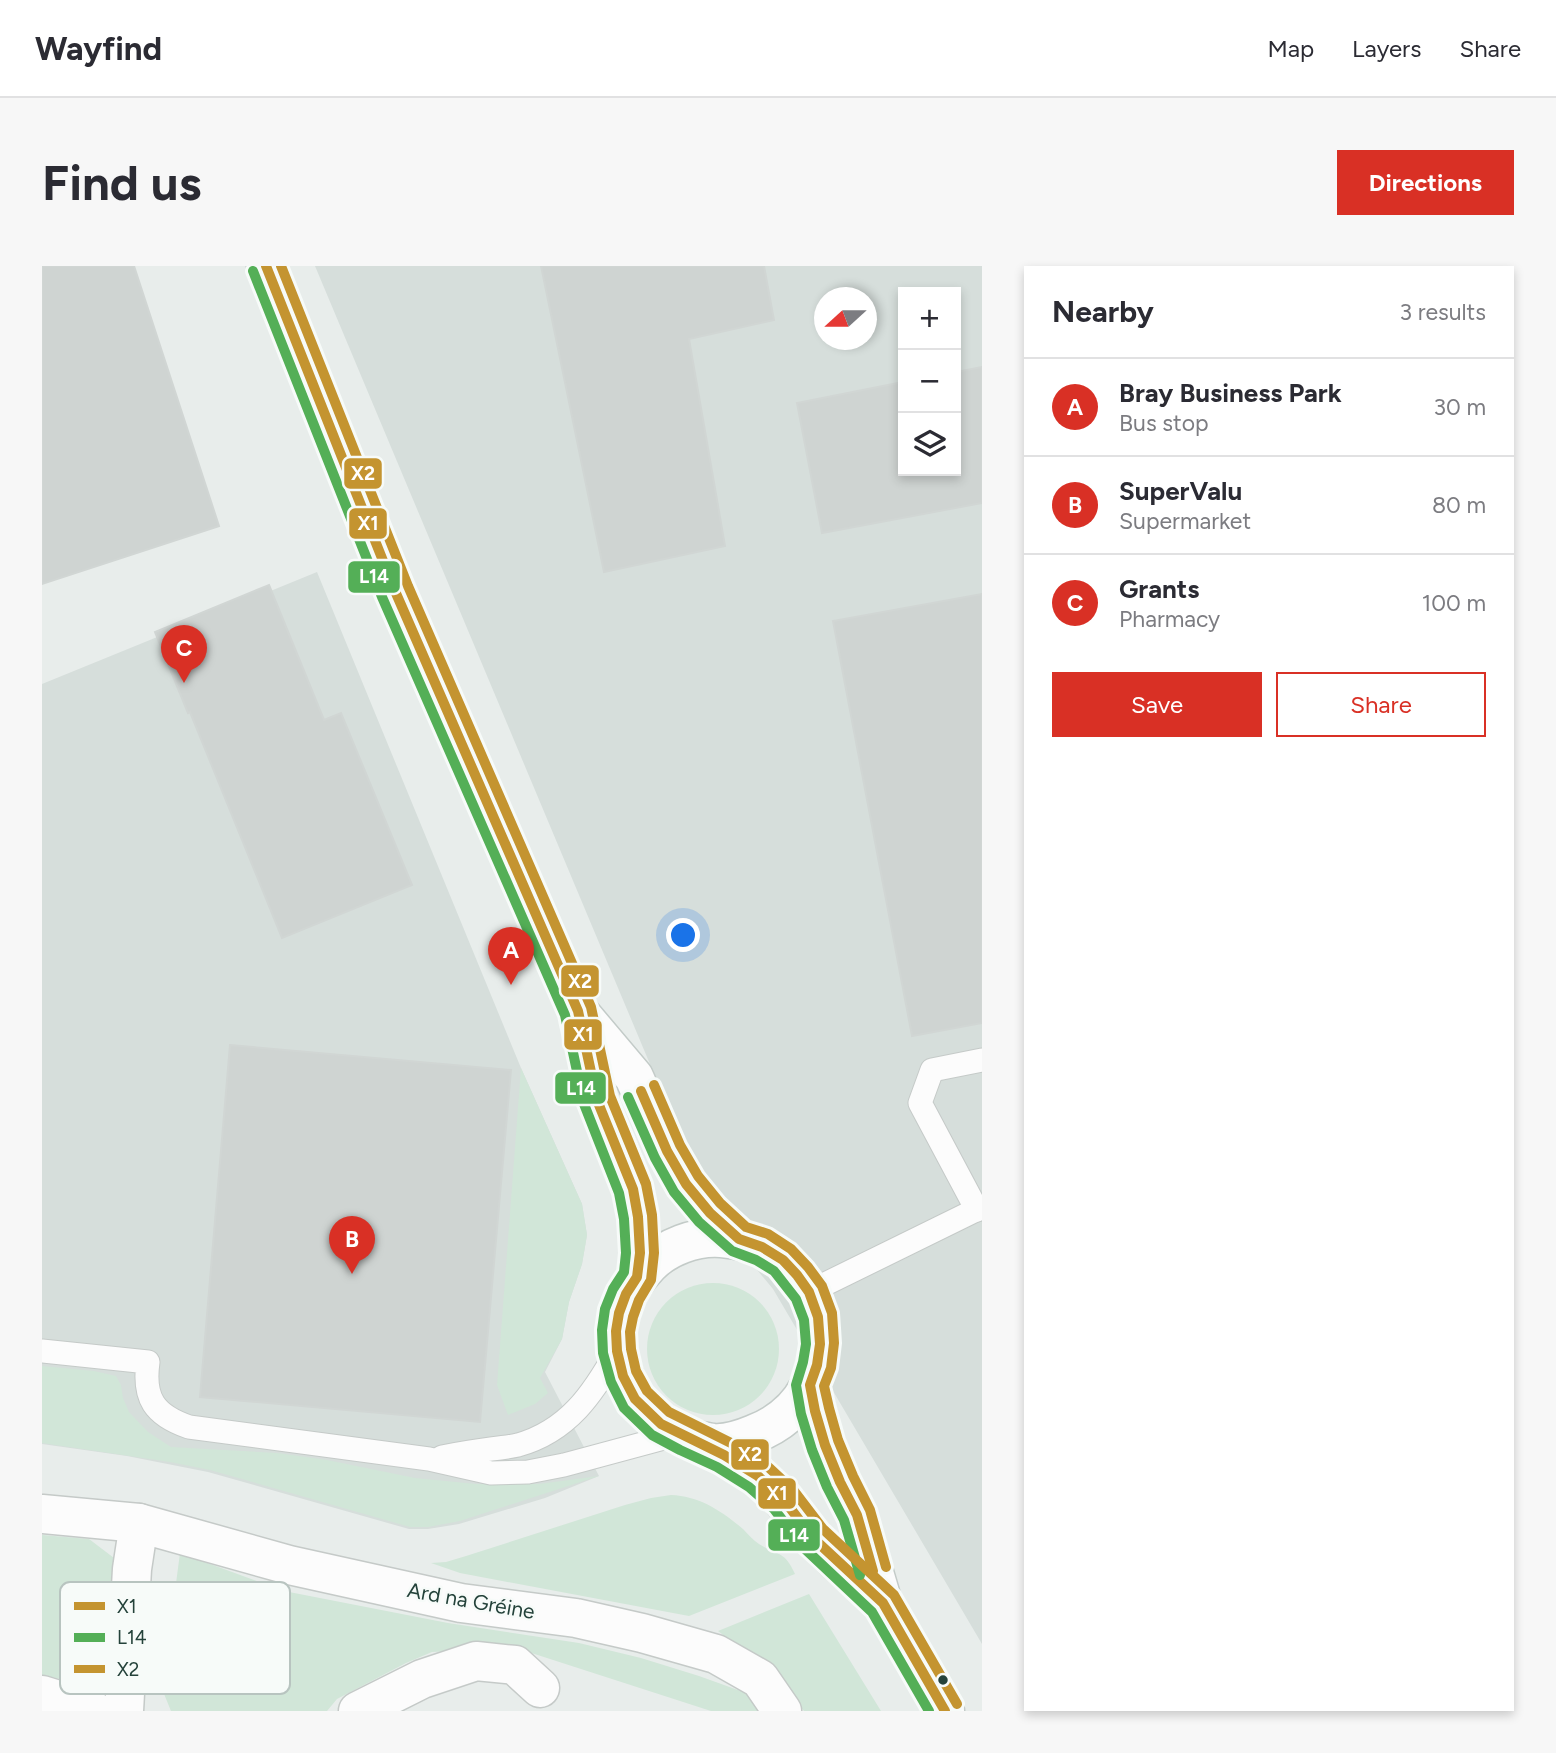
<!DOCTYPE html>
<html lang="en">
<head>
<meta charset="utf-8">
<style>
  :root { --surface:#fff; --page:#f7f7f7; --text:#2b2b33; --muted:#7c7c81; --line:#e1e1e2; --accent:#d93025 }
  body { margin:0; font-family:Figtree,sans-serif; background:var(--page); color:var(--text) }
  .controls { position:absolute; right:21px; top:21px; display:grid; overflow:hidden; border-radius:0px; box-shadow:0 4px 10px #0003 }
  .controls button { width:63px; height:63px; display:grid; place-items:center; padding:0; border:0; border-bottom:2px solid var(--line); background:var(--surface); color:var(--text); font:35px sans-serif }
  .compass { position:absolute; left:772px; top:21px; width:63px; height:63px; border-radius:50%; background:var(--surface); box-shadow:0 4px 10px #0003; rotate:249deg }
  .you { position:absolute; left:642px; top:670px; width:24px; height:24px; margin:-18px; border:5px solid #fff; border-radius:50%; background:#1a73e8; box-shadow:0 0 0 10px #1a73e833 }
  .badge { display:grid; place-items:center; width:46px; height:46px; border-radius:50%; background:var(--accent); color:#fff; font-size:23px; font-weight:700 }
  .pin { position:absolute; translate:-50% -58px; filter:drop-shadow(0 2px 4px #0008) }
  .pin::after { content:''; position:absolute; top:37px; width:24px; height:21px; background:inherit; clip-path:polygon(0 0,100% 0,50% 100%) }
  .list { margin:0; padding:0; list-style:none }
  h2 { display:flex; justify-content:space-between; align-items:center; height:91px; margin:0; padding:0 28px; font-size:30px }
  h2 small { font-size:23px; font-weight:400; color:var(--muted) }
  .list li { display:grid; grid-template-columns:46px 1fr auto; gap:21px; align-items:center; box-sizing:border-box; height:98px; padding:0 28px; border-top:2px solid var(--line) }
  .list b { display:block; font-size:26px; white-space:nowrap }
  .list p { margin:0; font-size:23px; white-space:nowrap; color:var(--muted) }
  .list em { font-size:23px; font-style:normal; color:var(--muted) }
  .actions { display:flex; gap:14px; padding:21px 28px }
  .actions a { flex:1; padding:16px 0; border:2px solid var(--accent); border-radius:0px; text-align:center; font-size:24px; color:var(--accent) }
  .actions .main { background:var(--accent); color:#fff }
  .icon { flex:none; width:38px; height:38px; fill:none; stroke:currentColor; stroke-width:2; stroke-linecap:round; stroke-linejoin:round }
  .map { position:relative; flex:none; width:940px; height:1445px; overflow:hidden; border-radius:0px }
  header { display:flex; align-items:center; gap:42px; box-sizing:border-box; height:98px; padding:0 35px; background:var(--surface); border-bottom:2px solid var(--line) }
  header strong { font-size:33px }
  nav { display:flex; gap:38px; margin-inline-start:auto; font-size:24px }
  .intro { display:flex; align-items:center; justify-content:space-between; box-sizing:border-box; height:168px; padding:0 42px }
  h1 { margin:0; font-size:49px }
  .button { padding:18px 32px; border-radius:0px; background:var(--accent); color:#fff; font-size:24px; font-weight:700 }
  main { display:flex; gap:42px; padding:0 42px }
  aside { flex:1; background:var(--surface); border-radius:0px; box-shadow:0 4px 10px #0003 }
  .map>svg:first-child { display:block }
  .built { fill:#d6dedb; fill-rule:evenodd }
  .green { fill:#d1e6d8 }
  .building { fill:#cfd4d2; stroke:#d1d6d4; stroke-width:2 }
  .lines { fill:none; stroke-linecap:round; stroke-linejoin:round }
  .lane-casing { stroke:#c5cac8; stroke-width:25 }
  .street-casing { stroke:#c5cac8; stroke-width:41 }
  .secondary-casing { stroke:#c3cbc8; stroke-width:41 }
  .lane { stroke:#fcfcfc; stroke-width:23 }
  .street { stroke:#fcfcfc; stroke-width:38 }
  .secondary { stroke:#fcfcfc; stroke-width:38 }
  .bus-1-casing { stroke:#f7fbf9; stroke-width:16 }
  .bus-2-casing { stroke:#f7fbf9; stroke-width:16 }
  .bus-3-casing { stroke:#f7fbf9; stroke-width:16 }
  .bus-1 { stroke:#c49430; stroke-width:10 }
  .bus-2 { stroke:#54af57; stroke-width:10 }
  .bus-3 { stroke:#c49430; stroke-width:10 }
  .bus-dot { fill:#24423a; stroke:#f7fbf9; stroke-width:2.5 }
  .labels { text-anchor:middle; stroke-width:5; stroke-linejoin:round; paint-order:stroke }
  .street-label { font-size:21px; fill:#24423a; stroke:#f7fbf9 }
  .key { fill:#f7fbf9; stroke:#b8c4c0; stroke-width:2 }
  .key-label { font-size:19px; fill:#24423a }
  .line-badge { stroke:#f7fbf9; stroke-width:2.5 }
  .badge-label { font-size:19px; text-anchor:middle; font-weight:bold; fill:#fff }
</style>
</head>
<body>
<header>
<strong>Wayfind</strong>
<nav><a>Map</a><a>Layers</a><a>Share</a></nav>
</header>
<div class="intro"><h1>Find us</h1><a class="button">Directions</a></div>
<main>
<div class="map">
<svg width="940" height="1445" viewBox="0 0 940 1445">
  <rect width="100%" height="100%" fill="#e8edeb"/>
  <g class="built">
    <path d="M273 0H940V1378L731 1023 673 953ZM861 26H914V205H861ZM782 32H824V74H782Z"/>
    <polygon points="275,306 479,802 540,938 545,969 540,998 527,1036 520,1073 503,1106 557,1210 503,1232 417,1258 386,1263 367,1263 166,1206 85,1190 0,1178 0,418"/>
  </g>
  <g class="green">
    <polygon points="479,802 540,938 545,969 540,998 527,1036 520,1073 498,1112 506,1127 493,1138 466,1149 455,1119"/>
    <circle cx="671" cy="1083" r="66"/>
    <polygon points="0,1100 52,1105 74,1110 79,1119 81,1132 87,1146 106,1166 129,1181 235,1187 285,1194 373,1212 434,1218 497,1218 557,1210 418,1255 386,1261 368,1261 168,1204 128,1196 0,1177"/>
    <path d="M629 1229C657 1230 680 1245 701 1263 706 1268 711 1274 717 1278 736 1290 742 1284 753 1308L647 1350 418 1307 389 1297 404 1296 424 1290 583 1239 609 1232Z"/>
    <polygon points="0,1269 47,1273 72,1292 74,1335 69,1370 60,1424 10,1411 0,1412"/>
    <polygon points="138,1287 242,1325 406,1357 537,1377 599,1392 657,1410 707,1428 720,1445 669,1445 474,1382 390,1386 364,1397 295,1433 285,1445 129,1445 120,1423"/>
    <polygon points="767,1328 839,1445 762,1445 726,1403 676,1365"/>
  </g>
  <g class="building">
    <polygon points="0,0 92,0 177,260 0,318"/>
    <polygon points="499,0 722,0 732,54 647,73 683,280 562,306"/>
    <polygon points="940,101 940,237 780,267 755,137 861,116 861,205 914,205 914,106"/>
    <polygon points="227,319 282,454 299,447 370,619 240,672 148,446 146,447 113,366"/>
    <polygon points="940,328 940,757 870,770 791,355"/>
    <polygon points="188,779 469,804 438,1156 158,1131"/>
  </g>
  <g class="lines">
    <g class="lane-casing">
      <g id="lane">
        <polyline points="935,944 878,837 890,804 940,794"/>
        <polyline points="767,1026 940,941"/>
        <path d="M0 1085 106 1096C101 1132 112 1149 147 1161L387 1193 449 1207 486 1206 522 1199 637 1168"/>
        <path d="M400 1191C416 1188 433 1185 449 1183 458 1182 467 1181 476 1179 526 1165 551 1128 575 1085"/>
      </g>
    </g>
    <g class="street-casing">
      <g id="street">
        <polyline points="0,1248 97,1257 247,1299 419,1337 534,1352 600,1367 674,1388 718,1413 740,1445"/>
        <polyline points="0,1429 52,1445"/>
        <polyline points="82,1445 90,1303 97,1257"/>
        <polyline points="316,1445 380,1413 434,1395 473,1399 498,1422"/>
      </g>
    </g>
    <g class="secondary-casing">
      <g id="secondary">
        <polyline points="224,0 353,325 536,745 555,834 580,893 591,923 596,951 598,987 595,1011"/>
        <polyline points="538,747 592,811 625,885 644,918 668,947 697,973"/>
        <polyline points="768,1119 783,1179 798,1216 815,1249 841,1337 903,1445"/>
        <path d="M645 1172C653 1174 662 1176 671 1177 684 1178 700 1173 712 1168 816 1128 791 979 679 972 654 970 624 981 607 999 578 1029 569 1060 579 1100 593 1157 639 1165 683 1190 693 1195 704 1202 714 1209 740 1227 751 1250 771 1272 791 1294 818 1316 841 1337"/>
      </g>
    </g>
    <use href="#lane" class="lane"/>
    <use href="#street" class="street"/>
    <use href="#secondary" class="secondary"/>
    <g class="bus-1-casing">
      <g id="bus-1">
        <polyline points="224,0 353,325 536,745 555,834 591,923 596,951 598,987 595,1011 584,1028 577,1047 574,1065 575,1085 581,1110 593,1133 619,1158 682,1189 716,1210 742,1234 771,1272 841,1337 903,1445"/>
        <polyline points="599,825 625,885 644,918 668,947 697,973 720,981 741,994 755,1009 767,1026 776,1051 778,1078 775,1099 768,1119 773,1145 783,1179 798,1216 815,1249 831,1305"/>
      </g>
    </g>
    <g class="bus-2-casing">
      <g id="bus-2">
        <polyline points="211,5 340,331 523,749 542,838 577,927 582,953 584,987 582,1006 571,1023 563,1043 560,1064 561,1087 569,1116 582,1142 610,1169 638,1184 675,1201 707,1221 732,1243 761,1281 830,1346 887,1445"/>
        <polyline points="586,831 613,892 632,926 657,956 690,985 714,994 732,1005 754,1033 762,1054 764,1078 761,1096 754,1119 759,1148 770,1184 785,1221 802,1254 818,1309"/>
      </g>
    </g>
    <g class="bus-3-casing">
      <g id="bus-3">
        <polyline points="239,0 366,320 549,741 568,830 604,918 610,949 612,987 609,1014 597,1034 591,1051 588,1066 589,1083 594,1105 605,1125 627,1146 689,1177 723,1198 752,1225 781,1263 852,1329 915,1438"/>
        <polyline points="612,819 638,879 656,910 678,937 704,961 726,968 749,983 766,1001 780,1020 790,1047 792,1077 789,1102 782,1120 787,1142 796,1174 811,1210 828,1244 844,1301"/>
      </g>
    </g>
    <use href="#bus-1" class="bus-1"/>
    <use href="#bus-2" class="bus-2"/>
    <use href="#bus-3" class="bus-3"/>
  </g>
  <circle class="bus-dot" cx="901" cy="1414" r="6"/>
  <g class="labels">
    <g class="street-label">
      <text transform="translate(429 1335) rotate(10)" y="7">Ard na Gréine</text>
    </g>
  </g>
  <rect x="18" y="1316" width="230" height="112" rx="10" class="key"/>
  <rect x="32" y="1336" width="31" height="8" fill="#c49430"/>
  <rect x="32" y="1367" width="31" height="9" fill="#54af57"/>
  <rect x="32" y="1399" width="31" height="8" fill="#c49430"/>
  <g class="key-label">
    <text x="75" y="1347">X1</text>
    <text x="75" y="1378">L14</text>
    <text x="75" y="1410">X2</text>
  </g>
  <g class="line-badge">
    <rect x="301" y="191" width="40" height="33" rx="7" fill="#c49430"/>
    <rect x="306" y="241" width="40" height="33" rx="7" fill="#c49430"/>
    <rect x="305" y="294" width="54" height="34" rx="7" fill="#54af57"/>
    <rect x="518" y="698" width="40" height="34" rx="7" fill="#c49430"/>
    <rect x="521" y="752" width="40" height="33" rx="7" fill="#c49430"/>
    <rect x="512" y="805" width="53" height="34" rx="7" fill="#54af57"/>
    <rect x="688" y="1172" width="40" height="33" rx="7" fill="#c49430"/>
    <rect x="715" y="1211" width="40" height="33" rx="7" fill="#c49430"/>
    <rect x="725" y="1252" width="54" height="34" rx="7" fill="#54af57"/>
  </g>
  <g class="badge-label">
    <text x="321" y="214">X2</text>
    <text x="326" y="264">X1</text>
    <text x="332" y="317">L14</text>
    <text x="538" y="722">X2</text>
    <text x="541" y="775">X1</text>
    <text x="539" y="829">L14</text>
    <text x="708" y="1195">X2</text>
    <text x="735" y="1234">X1</text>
    <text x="752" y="1276">L14</text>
  </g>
</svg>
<div class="controls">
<button>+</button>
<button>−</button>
<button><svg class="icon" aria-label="layers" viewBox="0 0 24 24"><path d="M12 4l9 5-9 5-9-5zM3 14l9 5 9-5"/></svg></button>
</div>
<svg class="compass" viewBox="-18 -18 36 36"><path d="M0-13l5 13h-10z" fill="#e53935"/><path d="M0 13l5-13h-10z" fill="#7c7c81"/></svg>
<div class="you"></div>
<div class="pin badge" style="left:469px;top:719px">A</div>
<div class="pin badge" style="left:310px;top:1008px">B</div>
<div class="pin badge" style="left:142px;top:417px">C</div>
</div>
<aside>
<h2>Nearby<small>3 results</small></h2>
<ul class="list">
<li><span class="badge">A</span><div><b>Bray Business Park</b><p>Bus stop</p></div><em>30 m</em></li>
<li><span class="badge">B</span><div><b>SuperValu</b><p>Supermarket</p></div><em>80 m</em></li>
<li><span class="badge">C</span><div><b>Grants</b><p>Pharmacy</p></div><em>100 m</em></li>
</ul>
<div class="actions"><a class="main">Save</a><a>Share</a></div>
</aside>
</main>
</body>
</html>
